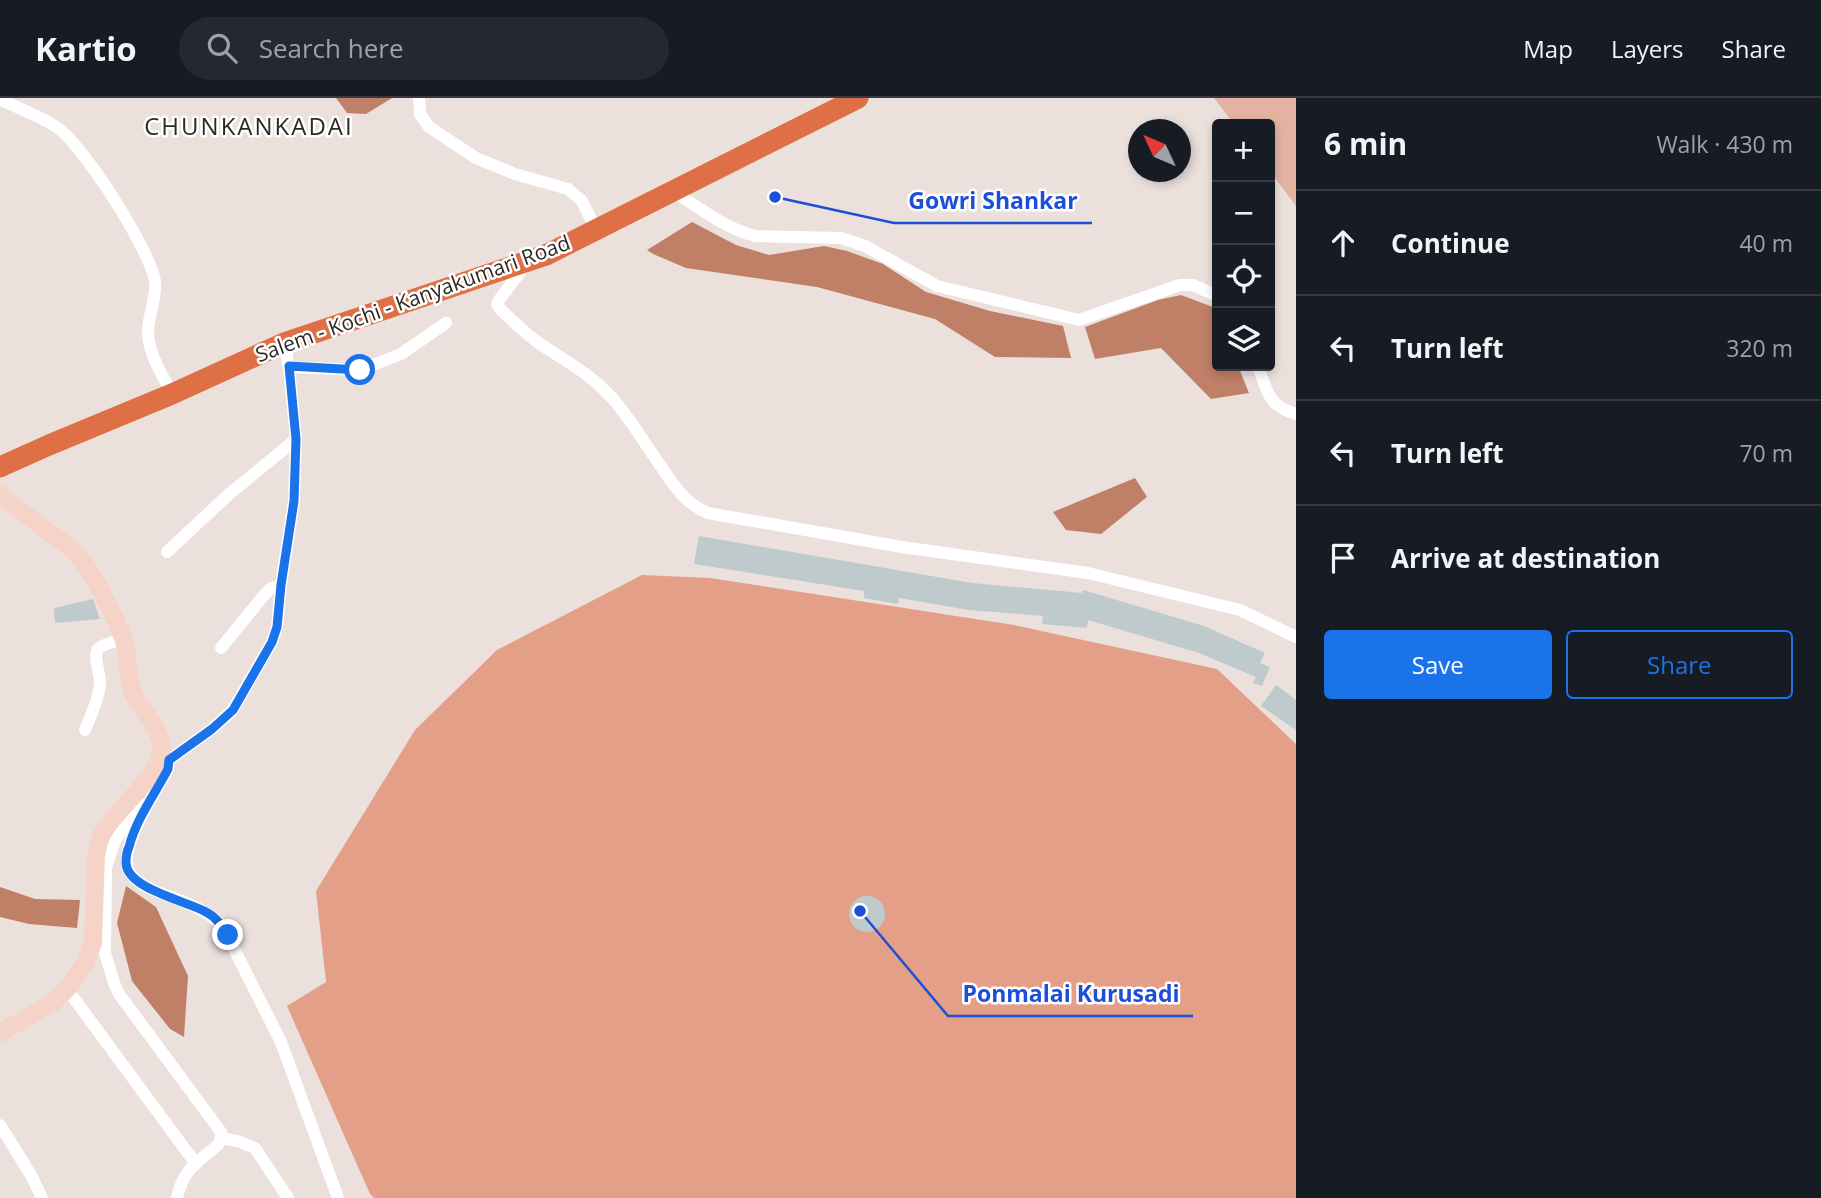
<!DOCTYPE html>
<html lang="en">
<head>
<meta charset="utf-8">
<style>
  :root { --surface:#171b24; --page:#242831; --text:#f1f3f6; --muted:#9ea1a6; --line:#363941; --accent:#1a73e8 }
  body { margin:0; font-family:"Open Sans",sans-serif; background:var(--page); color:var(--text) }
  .controls { position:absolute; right:21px; top:21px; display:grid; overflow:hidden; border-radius:7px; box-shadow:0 4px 10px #0003 }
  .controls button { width:63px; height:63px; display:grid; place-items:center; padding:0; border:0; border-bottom:2px solid var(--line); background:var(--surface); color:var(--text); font:35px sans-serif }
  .compass { position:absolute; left:1128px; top:21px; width:63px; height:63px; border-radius:50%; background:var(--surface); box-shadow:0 4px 10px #0003; rotate:314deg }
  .stop { position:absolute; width:21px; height:21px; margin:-16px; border:5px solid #1a73e8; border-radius:50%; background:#fff }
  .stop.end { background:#1a73e8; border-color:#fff; box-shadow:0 2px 7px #0008 }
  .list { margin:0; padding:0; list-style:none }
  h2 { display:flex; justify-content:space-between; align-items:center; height:91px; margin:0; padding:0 28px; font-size:30px }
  h2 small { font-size:23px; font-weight:400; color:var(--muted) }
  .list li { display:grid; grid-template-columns:46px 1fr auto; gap:21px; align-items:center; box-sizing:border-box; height:105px; padding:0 28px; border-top:2px solid var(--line) }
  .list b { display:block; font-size:26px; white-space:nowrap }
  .list em { font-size:23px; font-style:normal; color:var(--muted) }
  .actions { display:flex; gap:14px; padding:21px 28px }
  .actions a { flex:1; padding:16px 0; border:2px solid var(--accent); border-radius:7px; text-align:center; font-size:24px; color:var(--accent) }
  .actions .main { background:var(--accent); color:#fff }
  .icon { flex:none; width:38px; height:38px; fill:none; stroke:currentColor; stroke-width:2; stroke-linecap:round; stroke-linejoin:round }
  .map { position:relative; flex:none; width:1296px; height:1100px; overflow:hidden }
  header { display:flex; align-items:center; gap:42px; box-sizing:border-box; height:98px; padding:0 35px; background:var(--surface); border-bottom:2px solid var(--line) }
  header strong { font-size:33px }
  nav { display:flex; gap:38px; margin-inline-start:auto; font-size:24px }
  .search { width:490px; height:63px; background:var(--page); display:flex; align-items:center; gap:18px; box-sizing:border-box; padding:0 24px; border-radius:38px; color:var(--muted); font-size:26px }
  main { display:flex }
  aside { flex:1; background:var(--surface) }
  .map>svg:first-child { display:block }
  .green { fill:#e3b2a0 }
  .forest { fill:#e39f87 }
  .water { fill:#c07f67 }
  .building { fill:#bfcacd }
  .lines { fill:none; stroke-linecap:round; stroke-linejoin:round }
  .street { stroke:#fff; stroke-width:12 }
  .secondary { stroke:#f5d4c7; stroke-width:18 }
  .highway { stroke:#df6f44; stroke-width:21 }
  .route { stroke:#1a73e8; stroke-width:9 }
  .labels { text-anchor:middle; stroke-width:5; stroke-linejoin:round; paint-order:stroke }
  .street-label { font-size:21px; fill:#2d2927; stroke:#fff }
  .quarter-label { font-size:24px; letter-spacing:2px; fill:#2d2927; stroke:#fff }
  .leader { fill:none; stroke:#1d4ed8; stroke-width:2.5 }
  .callout-dot { fill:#1d4ed8; stroke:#fff; stroke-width:2.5 }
  .callout-label { font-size:23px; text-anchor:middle; font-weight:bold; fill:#1d4ed8; stroke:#fff; stroke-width:5; stroke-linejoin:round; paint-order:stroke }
</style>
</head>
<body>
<header>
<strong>Kartio</strong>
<div class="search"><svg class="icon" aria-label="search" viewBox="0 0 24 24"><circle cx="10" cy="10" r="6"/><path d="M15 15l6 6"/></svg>Search here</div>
<nav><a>Map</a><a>Layers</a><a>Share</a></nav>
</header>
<main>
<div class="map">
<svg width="1296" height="1100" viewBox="0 0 1296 1100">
  <rect width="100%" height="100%" fill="#ebe0dc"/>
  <polygon class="green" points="1214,0 1296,0 1296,108 1270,73 1270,26 1234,26"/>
  <polygon class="forest" points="642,477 710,480 1014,527 1217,571 1296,646 1296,1100 374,1100 370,1096 287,908 326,884 316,793 415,632 497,552"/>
  <g class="water">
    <polygon points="336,0 392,0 366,16 347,15"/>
    <polygon points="692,124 736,147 769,157 824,148 847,153 883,166 926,194 990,213 1063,228 1071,260 995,259 935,221 817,189 686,170 653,156 647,152"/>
    <polygon points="1181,197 1213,209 1217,219 1217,268 1238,268 1249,295 1211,301 1161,250 1095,261 1085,229 1158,202"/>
    <polygon points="1135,380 1147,399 1101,436 1066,432 1053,414"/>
    <polygon points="126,788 156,809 188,878 184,939 170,931 132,883 117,825"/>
    <polygon points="0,789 35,801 80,802 77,830 29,826 0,819"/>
  </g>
  <g class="building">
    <polygon points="699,438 972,485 1082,495 1083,492 1204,528 1265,555 1260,565 1270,569 1262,588 1253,585 1256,579 1199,555 1088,522 1087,530 1042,526 1043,518 969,512 899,500 898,506 864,500 864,493 694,466"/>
    <polygon points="93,501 100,521 55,525 54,510"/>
    <polygon points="1276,587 1296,602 1296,632 1261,608"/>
    <circle cx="867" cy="816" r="18"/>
  </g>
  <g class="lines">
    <g class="street">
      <polyline points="419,0 420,16 429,29 476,60 515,76 568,91 582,103 596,132"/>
      <path d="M0 1C19 11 41 18 58 30 85 50 149 150 155 183 157 197 149 216 148 231 147 254 162 276 172 296"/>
      <path d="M673 93C699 110 725 130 755 138L841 140 865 148 937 188 1079 222 1180 187H1193L1217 198"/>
      <path d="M527 165 499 202 497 206 500 211C512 222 524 234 536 243 557 258 579 269 598 286 623 308 641 340 660 367 674 387 684 405 708 415L902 449 1088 475 1240 512 1296 539"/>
      <path d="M1258 268C1267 293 1268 308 1296 316"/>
      <polyline points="289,269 360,272 401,256 446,225"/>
      <polyline points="167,454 227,398 296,341"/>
      <polyline points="221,550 265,496 270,491 281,487"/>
      <path d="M85 632C91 617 99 601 100 584 100 576 93 557 98 551 102 546 117 543 124 541"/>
      <path d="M162 651 169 662 168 671C157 692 115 754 130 775 139 788 157 794 172 799 191 807 209 813 223 829L281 944 338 1100"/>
      <polyline points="169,662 212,631 232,613 272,544 277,529 281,487 294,403 296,341 289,269 284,245"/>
      <path d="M143 707 126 726 115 743 106 769 105 855 114 885 119 896 221 1034V1040L218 1047C197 1065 183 1071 177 1100"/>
      <polyline points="67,891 196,1066"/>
      <polyline points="0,1027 31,1077 42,1100"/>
      <polyline points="221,1040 237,1043 255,1050 288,1100"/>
    </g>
    <path class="secondary" d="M0 397C16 409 32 421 47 433 59 441 71 449 80 460 94 477 116 520 123 540 130 559 126 580 134 598 142 613 166 638 161 655 151 687 121 706 104 733 99 740 98 749 96 758L93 845 85 865 70 888 54 904 0 935"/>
    <polyline class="highway" points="0,369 49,347 172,296 284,245 546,157 858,0"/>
  </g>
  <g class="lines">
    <path class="route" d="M228 837C222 828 216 819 206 814 187 803 127 791 126 765 126 760 127 753 129 749 136 721 155 696 168 671L169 662 212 631 233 612 272 544 277 529 281 487 294 403 296 341 289 268 360 272"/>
  </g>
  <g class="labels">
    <g class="street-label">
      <text transform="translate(413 201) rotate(-20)" y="7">Salem - Kochi - Kanyakumari Road</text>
    </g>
    <g class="quarter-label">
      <text x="249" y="37">CHUNKANKADAI</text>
    </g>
  </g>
  <path class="leader" d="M775 99L894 125H1092M860 813L948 918H1193"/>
  <g class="callout-dot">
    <circle cx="775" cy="99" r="7"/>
    <circle cx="860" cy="813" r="7"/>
  </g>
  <g class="callout-label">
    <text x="993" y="111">Gowri Shankar</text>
    <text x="1071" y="904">Ponmalai Kurusadi</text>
  </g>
</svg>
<div class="controls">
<button>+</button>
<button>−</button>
<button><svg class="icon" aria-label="locate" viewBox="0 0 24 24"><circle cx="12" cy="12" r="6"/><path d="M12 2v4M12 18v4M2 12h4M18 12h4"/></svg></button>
<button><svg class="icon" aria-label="layers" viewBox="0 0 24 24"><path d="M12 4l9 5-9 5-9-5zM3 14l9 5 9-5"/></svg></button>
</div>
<svg class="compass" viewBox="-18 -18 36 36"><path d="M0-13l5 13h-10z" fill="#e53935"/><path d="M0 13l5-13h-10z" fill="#9ea1a6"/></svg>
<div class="stop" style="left:360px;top:272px"></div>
<div class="stop end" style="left:228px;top:837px"></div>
</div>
<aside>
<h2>6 min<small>Walk · 430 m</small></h2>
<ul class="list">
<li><svg class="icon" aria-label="ahead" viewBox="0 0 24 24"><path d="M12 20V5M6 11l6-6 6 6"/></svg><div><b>Continue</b></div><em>40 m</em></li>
<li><svg class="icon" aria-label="left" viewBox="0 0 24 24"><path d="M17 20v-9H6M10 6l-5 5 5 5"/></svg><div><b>Turn left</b></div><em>320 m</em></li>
<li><svg class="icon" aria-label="left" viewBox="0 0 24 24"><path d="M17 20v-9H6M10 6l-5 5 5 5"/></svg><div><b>Turn left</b></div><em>70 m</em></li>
<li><svg class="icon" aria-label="arrive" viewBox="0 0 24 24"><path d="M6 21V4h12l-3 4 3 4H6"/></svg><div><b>Arrive at destination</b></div></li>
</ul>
<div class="actions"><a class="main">Save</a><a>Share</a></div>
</aside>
</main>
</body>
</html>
